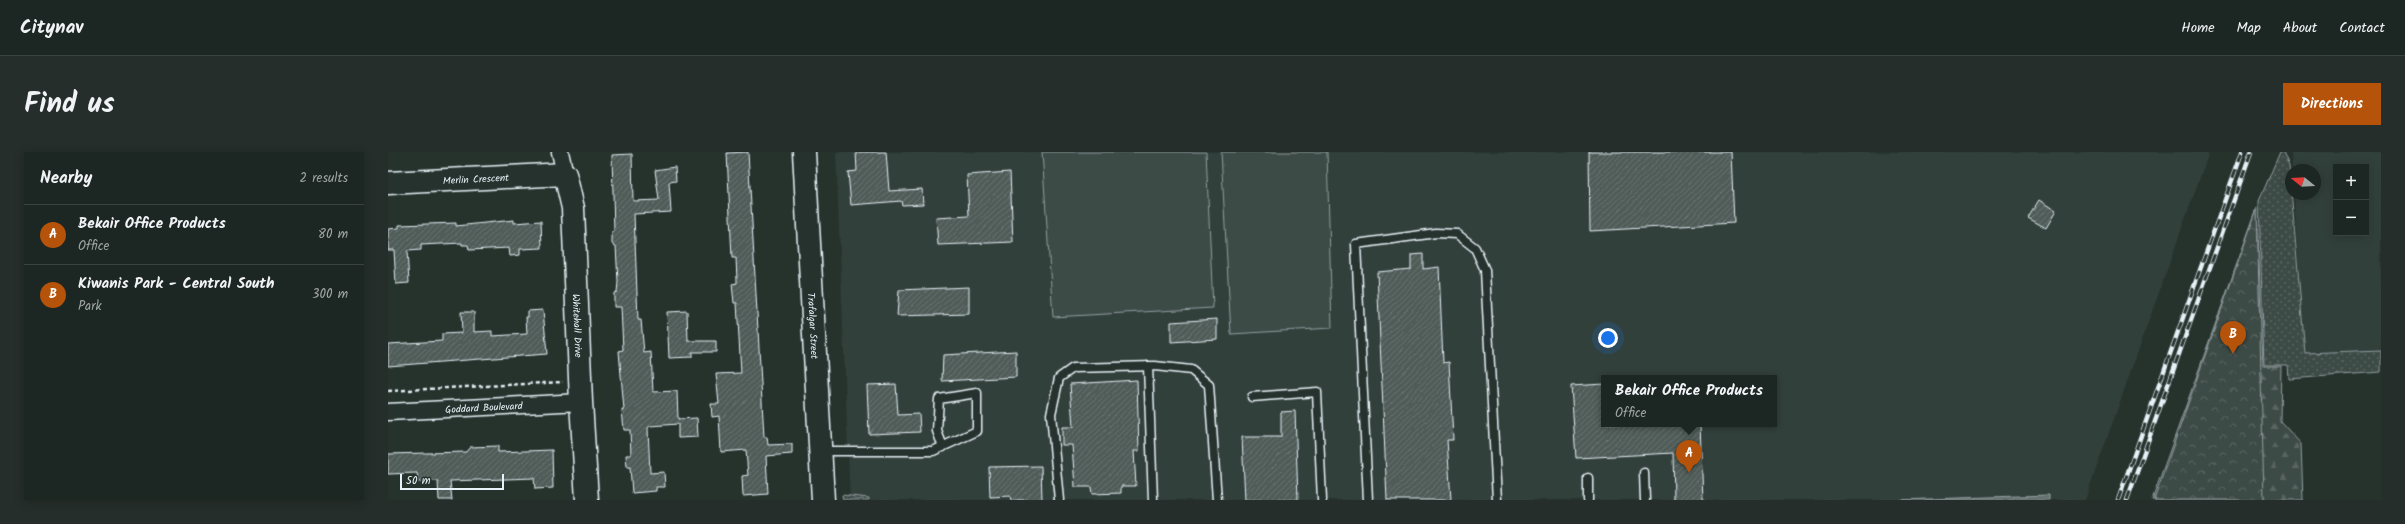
<!DOCTYPE html>
<html lang="en">
<head>
<meta charset="utf-8">
<style>
  :root { --surface:#1c2622; --page:#252e2a; --text:#f1f3f6; --muted:#a0a5a5; --line:#3a4340; --accent:#b45309 }
  body { margin:0; font-family:Kalam,sans-serif; background:var(--page); color:var(--text) }
  .controls { position:absolute; right:12px; top:12px; display:grid; overflow:hidden; border-radius:0px; box-shadow:0 2px 10px #0003 }
  .controls button { width:36px; height:36px; display:grid; place-items:center; padding:0; border:0; border-bottom:1px solid var(--line); background:var(--surface); color:var(--text); font:20px sans-serif }
  .compass { position:absolute; left:1897px; top:12px; width:36px; height:36px; border-radius:50%; background:var(--surface); box-shadow:0 2px 10px #0003; rotate:288deg }
  .scale { position:absolute; left:12px; bottom:10px; width:104px; box-sizing:border-box; padding-left:4px; border:2px solid #e8f1f8; border-top:0; font-size:11px; line-height:14px; white-space:nowrap; color:#e8f1f8; -webkit-text-stroke:3px #26332d; paint-order:stroke }
  .you { position:absolute; left:1220px; top:186px; width:14px; height:14px; margin:-10px; border:3px solid #fff; border-radius:50%; background:#1a73e8; box-shadow:0 0 0 6px #1a73e833 }
  .badge { display:grid; place-items:center; width:26px; height:26px; border-radius:50%; background:var(--accent); color:#fff; font-size:13px; font-weight:700 }
  .pin { position:absolute; translate:-50% -33px; filter:drop-shadow(0 1px 2px #0008) }
  .pin::after { content:''; position:absolute; top:21px; width:14px; height:12px; background:inherit; clip-path:polygon(0 0,100% 0,50% 100%) }
  .popup { position:absolute; left:1213px; top:223px; width:176px; height:52px; box-sizing:border-box; display:grid; place-content:center; border-radius:0px; background:var(--surface); filter:drop-shadow(0 1px 3px #0005); font-size:13px; white-space:nowrap; color:var(--muted) }
  .popup b { font-size:15px; color:var(--text) }
  .popup::after { content:''; position:absolute; left:50%; top:100%; margin-left:-8px; border:8px solid transparent; border-top-color:var(--surface) }
  .list { margin:0; padding:0; list-style:none }
  h2 { display:flex; justify-content:space-between; align-items:center; height:52px; margin:0; padding:0 16px; font-size:17px }
  h2 small { font-size:13px; font-weight:400; color:var(--muted) }
  .list li { display:grid; grid-template-columns:26px 1fr auto; gap:12px; align-items:center; box-sizing:border-box; height:60px; padding:0 16px; border-top:1px solid var(--line) }
  .list b { display:block; font-size:15px; white-space:nowrap }
  .list p { margin:0; font-size:13px; white-space:nowrap; color:var(--muted) }
  .list em { font-size:13px; font-style:normal; color:var(--muted) }
  .map { position:relative; flex:none; width:1993px; height:348px; overflow:hidden; border-radius:0px }
  header { display:flex; align-items:center; gap:24px; box-sizing:border-box; height:56px; padding:0 20px; background:var(--surface); border-bottom:1px solid var(--line) }
  header strong { font-size:19px }
  nav { display:flex; gap:22px; margin-inline-start:auto; font-size:14px }
  .intro { display:flex; align-items:center; justify-content:space-between; box-sizing:border-box; height:96px; padding:0 24px }
  h1 { margin:0; font-size:28px }
  .button { padding:10px 18px; border-radius:0px; background:var(--accent); color:#fff; font-size:14px; font-weight:700 }
  main { display:flex; gap:24px; padding:0 24px }
  aside { flex:1; background:var(--surface); border-radius:0px; box-shadow:0 2px 10px #0003 }
  .map>svg:first-child { display:block }
  .built { fill:#333f3a; fill-rule:evenodd }
  .grass { fill:url(#grass-dots); stroke:#939ea0 }
  .forest { fill:url(#forest-firs); stroke:#939ea0 }
  .park { fill:url(#park-crowns); stroke:#939ea0 }
  .garden { fill:#3e4b47; stroke:#939ea0 }
  .water { fill:url(#water-rules); stroke:#98a3a5 }
  .building { fill:url(#building-hatch); stroke:#e8f1f8 }
  .lines { fill:none; stroke-linecap:round; stroke-linejoin:round }
  .lane-casing { stroke:#e8f1f8; stroke-width:11 }
  .street-casing { stroke:#e8f1f8; stroke-width:19 }
  .secondary-casing { stroke:#e8f1f8; stroke-width:25 }
  .path { stroke:#e8f1f8; stroke-width:2.5; stroke-dasharray:4 3; stroke-linecap:butt }
  .lane { stroke:#26332d; stroke-width:8 }
  .street { stroke:#26332d; stroke-width:16 }
  .secondary { stroke:#26332d; stroke-width:22 }
  .rail-casing { stroke:#e8f1f8; stroke-width:4.5 }
  .rail { stroke:#26332d; stroke-width:3; stroke-dasharray:9; stroke-linecap:butt }
  .labels { text-anchor:middle; stroke-width:3.5; stroke-linejoin:round; paint-order:stroke }
  .street-label { font-size:10px; fill:#e8f1f8; stroke:#26332d }
</style>
</head>
<body>
<header>
<strong>Citynav</strong>
<nav><a>Home</a><a>Map</a><a>About</a><a>Contact</a></nav>
</header>
<div class="intro"><h1>Find us</h1><a class="button">Directions</a></div>
<main>
<aside>
<h2>Nearby<small>2 results</small></h2>
<ul class="list">
<li><span class="badge">A</span><div><b>Bekair Office Products</b><p>Office</p></div><em>80 m</em></li>
<li><span class="badge">B</span><div><b>Kiwanis Park - Central South</b><p>Park</p></div><em>300 m</em></li>
</ul>
</aside>
<div class="map">
<svg width="1993" height="348" viewBox="0 0 1993 348">
  <defs>
    <pattern id="grass-dots" width="8" height="8" patternUnits="userSpaceOnUse"><rect width="8" height="8" fill="#3e4b47"/><path d="M2 2h.1M6 6h.1" fill="none" stroke="#5a6562" stroke-width="1.8" stroke-linecap="round"/></pattern>
    <pattern id="forest-firs" width="22" height="20" patternUnits="userSpaceOnUse"><rect width="22" height="20" fill="#3e4b47"/><path d="M5 1l3.5 6h-7zM16 11l3.5 6h-7z" fill="#5a6562"/></pattern>
    <pattern id="park-crowns" width="20" height="18" patternUnits="userSpaceOnUse"><rect width="20" height="18" fill="#3e4b47"/><path d="M2 6a3 3 0 1 1 6 0M12 15a3 3 0 1 1 6 0" fill="none" stroke="#5a6562"/></pattern>
    <pattern id="water-rules" width="6" height="5" patternUnits="userSpaceOnUse"><rect width="6" height="5" fill="#636f6d"/><path d="M0 2.5h6" fill="none" stroke="#535a5a"/></pattern>
    <pattern id="building-hatch" width="6" height="6" patternUnits="userSpaceOnUse"><rect width="6" height="6" fill="#505c59"/><path d="M-1 1l2-2M0 6l6-6M5 7l2-2" fill="none" stroke="#697472"/></pattern>
  </defs>
  <rect width="100%" height="100%" fill="#26332d"/>
  <filter id="ink" filterUnits="userSpaceOnUse"><feTurbulence type="fractalNoise" baseFrequency=".025" numOctaves="2"/><feDisplacementMap in="SourceGraphic" scale="8" xChannelSelector="R" yChannelSelector="G"/><feConvolveMatrix kernelMatrix="1 2 1 2 8 2 1 2 1" color-interpolation-filters="sRGB"/></filter>
  <g filter="url(#ink)">
    <g class="built">
      <path d="M448 0H1821L1697 348H462ZM1216 226H1386V272H1216Z"/>
      <path d="M1903 0H1993V207L1916 211 1906 42H1927V18H1904ZM1948 15H1978V81H1948Z"/>
    </g>
    <g class="grass">
      <polygon points="1892,0 1895,0 1901,14 1917,201 1993,198 1993,220 1901,227 1900,213 1876,213 1871,49"/>
      <polygon points="454,343 481,346 481,348 455,348"/>
    </g>
    <polygon class="forest" points="1869,56 1875,214 1893,214 1892,269 1913,292 1915,348 1764,348"/>
    <polygon class="park" points="1869,57 1876,348 1766,348"/>
    <g class="garden">
      <polygon points="654,0 818,0 825,156 665,165"/>
      <polygon points="833,0 939,0 944,176 843,182"/>
    </g>
    <polygon class="water" points="1661,343 1661,348 1511,348"/>
    <g class="building">
      <polygon points="360,0 376,285 379,285 380,293 404,292 404,302 378,304 380,342 355,344 354,324 360,323 358,298 333,300 331,264 324,265 323,252 331,252 328,222 353,221 349,151 346,151 344,132 349,131 349,128 348,106 344,106 339,1"/>
      <polygon points="468,0 498,0 501,39 534,37 535,52 514,53 513,49 463,53 460,20 469,19"/>
      <polygon points="1201,0 1343,0 1346,71 1202,79"/>
      <polygon points="244,2 245,49 271,48 267,18 287,15 288,29 281,30 283,60 246,62 250,168 253,168 256,201 263,200 265,240 289,239 290,267 309,266 310,285 290,286 290,272 262,274 260,276 262,321 276,320 277,335 268,335 268,339 244,341 242,315 239,315 238,303 243,303 242,278 236,278 234,258 236,258 231,199 235,198 233,155 226,155 226,141 229,140 230,130 228,94 224,92 224,80 226,80 224,3"/>
      <polygon points="622,20 625,90 550,93 548,66 581,64 579,23"/>
      <polygon points="1651,48 1668,59 1658,76 1640,66"/>
      <polygon points="126,68 126,71 153,69 154,96 132,97 132,103 122,104 121,96 81,98 80,93 74,93 74,91 33,93 33,98 19,99 21,131 8,132 6,98 0,98 0,77 11,76 11,73 68,71 68,74"/>
      <polygon points="1035,102 1035,117 1051,115 1055,211 1061,210 1065,288 1059,288 1063,348 999,348 989,120 1023,117 1023,103"/>
      <polygon points="581,135 581,162 509,164 511,138"/>
      <polygon points="155,158 159,202 0,214 0,192 54,189 54,182 74,181 73,160 86,160 86,180 104,179 104,184 139,182 138,165 140,165 140,159"/>
      <polygon points="299,159 300,189 328,189 328,200 304,200 304,205 281,206 279,160"/>
      <polygon points="829,167 829,187 783,190 783,170"/>
      <polygon points="628,199 628,225 554,229 555,203"/>
      <polygon points="749,228 751,299 746,299 748,334 733,334 733,341 704,342 703,335 687,335 684,293 674,293 674,275 685,275 682,232"/>
      <polygon points="508,232 510,263 531,262 532,280 481,282 479,233"/>
      <polygon points="1216,232 1216,272 1312,272 1315,348 1286,348 1285,301 1188,306 1183,234"/>
      <polygon points="907,259 910,348 857,348 854,285 893,285 893,260"/>
      <polygon points="110,294 110,300 164,298 165,336 147,337 146,326 62,329 64,348 51,348 50,329 30,330 29,321 0,322 0,302 78,300 82,295"/>
      <polygon points="653,314 654,348 623,348 622,344 602,345 601,315"/>
    </g>
    <g class="lines">
      <g class="lane-casing">
        <g id="lane">
          <polyline points="760,214 765,348"/>
          <polyline points="864,245 929,240 934,348"/>
          <polyline points="433,299 545,299 589,279 589,241 551,247 549,279 555,295"/>
          <polyline points="1256,321 1257,348"/>
          <polyline points="1200,326 1200,348"/>
          <polyline points="671,348 663,262 671,226 685,216 767,214 803,218 821,233 829,348"/>
          <polyline points="980,348 968,92 1048,81 1069,82 1087,96 1097,118 1109,348"/>
        </g>
      </g>
      <g class="street-casing">
        <g id="street">
          <polyline points="172,0 177,22"/>
          <path id="s1" d="M0 260 193 250"/>
        </g>
      </g>
      <g class="secondary-casing">
        <g id="secondary">
          <path id="s2" d="M416 0 435 348"/>
          <path id="s3" d="M0 31 177 22 185 56 193 250 199 348"/>
        </g>
      </g>
      <polyline class="path" points="0,239 175,230"/>
      <use href="#lane" class="lane"/>
      <use href="#street" class="street"/>
      <use href="#secondary" class="secondary"/>
      <g class="rail-casing">
        <g id="rail">
          <polyline points="1730,348 1854,0"/>
          <polyline points="1739,348 1863,0"/>
        </g>
      </g>
      <use href="#rail" class="rail"/>
    </g>
  </g>
  <g class="labels">
    <g class="street-label">
      <text dy="4" stroke="none"><textPath href="#s3" startOffset="88">Merlin Crescent</textPath></text>
      <text dy="4" stroke="none"><textPath href="#s3" startOffset="330">Whitehall Drive</textPath></text>
      <text dy="4" stroke="none"><textPath href="#s2" startOffset="174">Trafalgar Street</textPath></text>
      <text dy="4" stroke="none"><textPath href="#s1" startOffset="96">Goddard Boulevard</textPath></text>
    </g>
  </g>
</svg>
<div class="controls">
<button>+</button>
<button>−</button>
</div>
<svg class="compass" viewBox="-18 -18 36 36"><path d="M0-13l5 13h-10z" fill="#e53935"/><path d="M0 13l5-13h-10z" fill="#a0a5a5"/></svg>
<div class="scale">50 m</div>
<div class="you"></div>
<div class="pin badge" style="left:1301px;top:321px">A</div>
<div class="popup"><b>Bekair Office Products</b>Office</div>
<div class="pin badge" style="left:1845px;top:202px">B</div>
</div>
</main>
</body>
</html>
